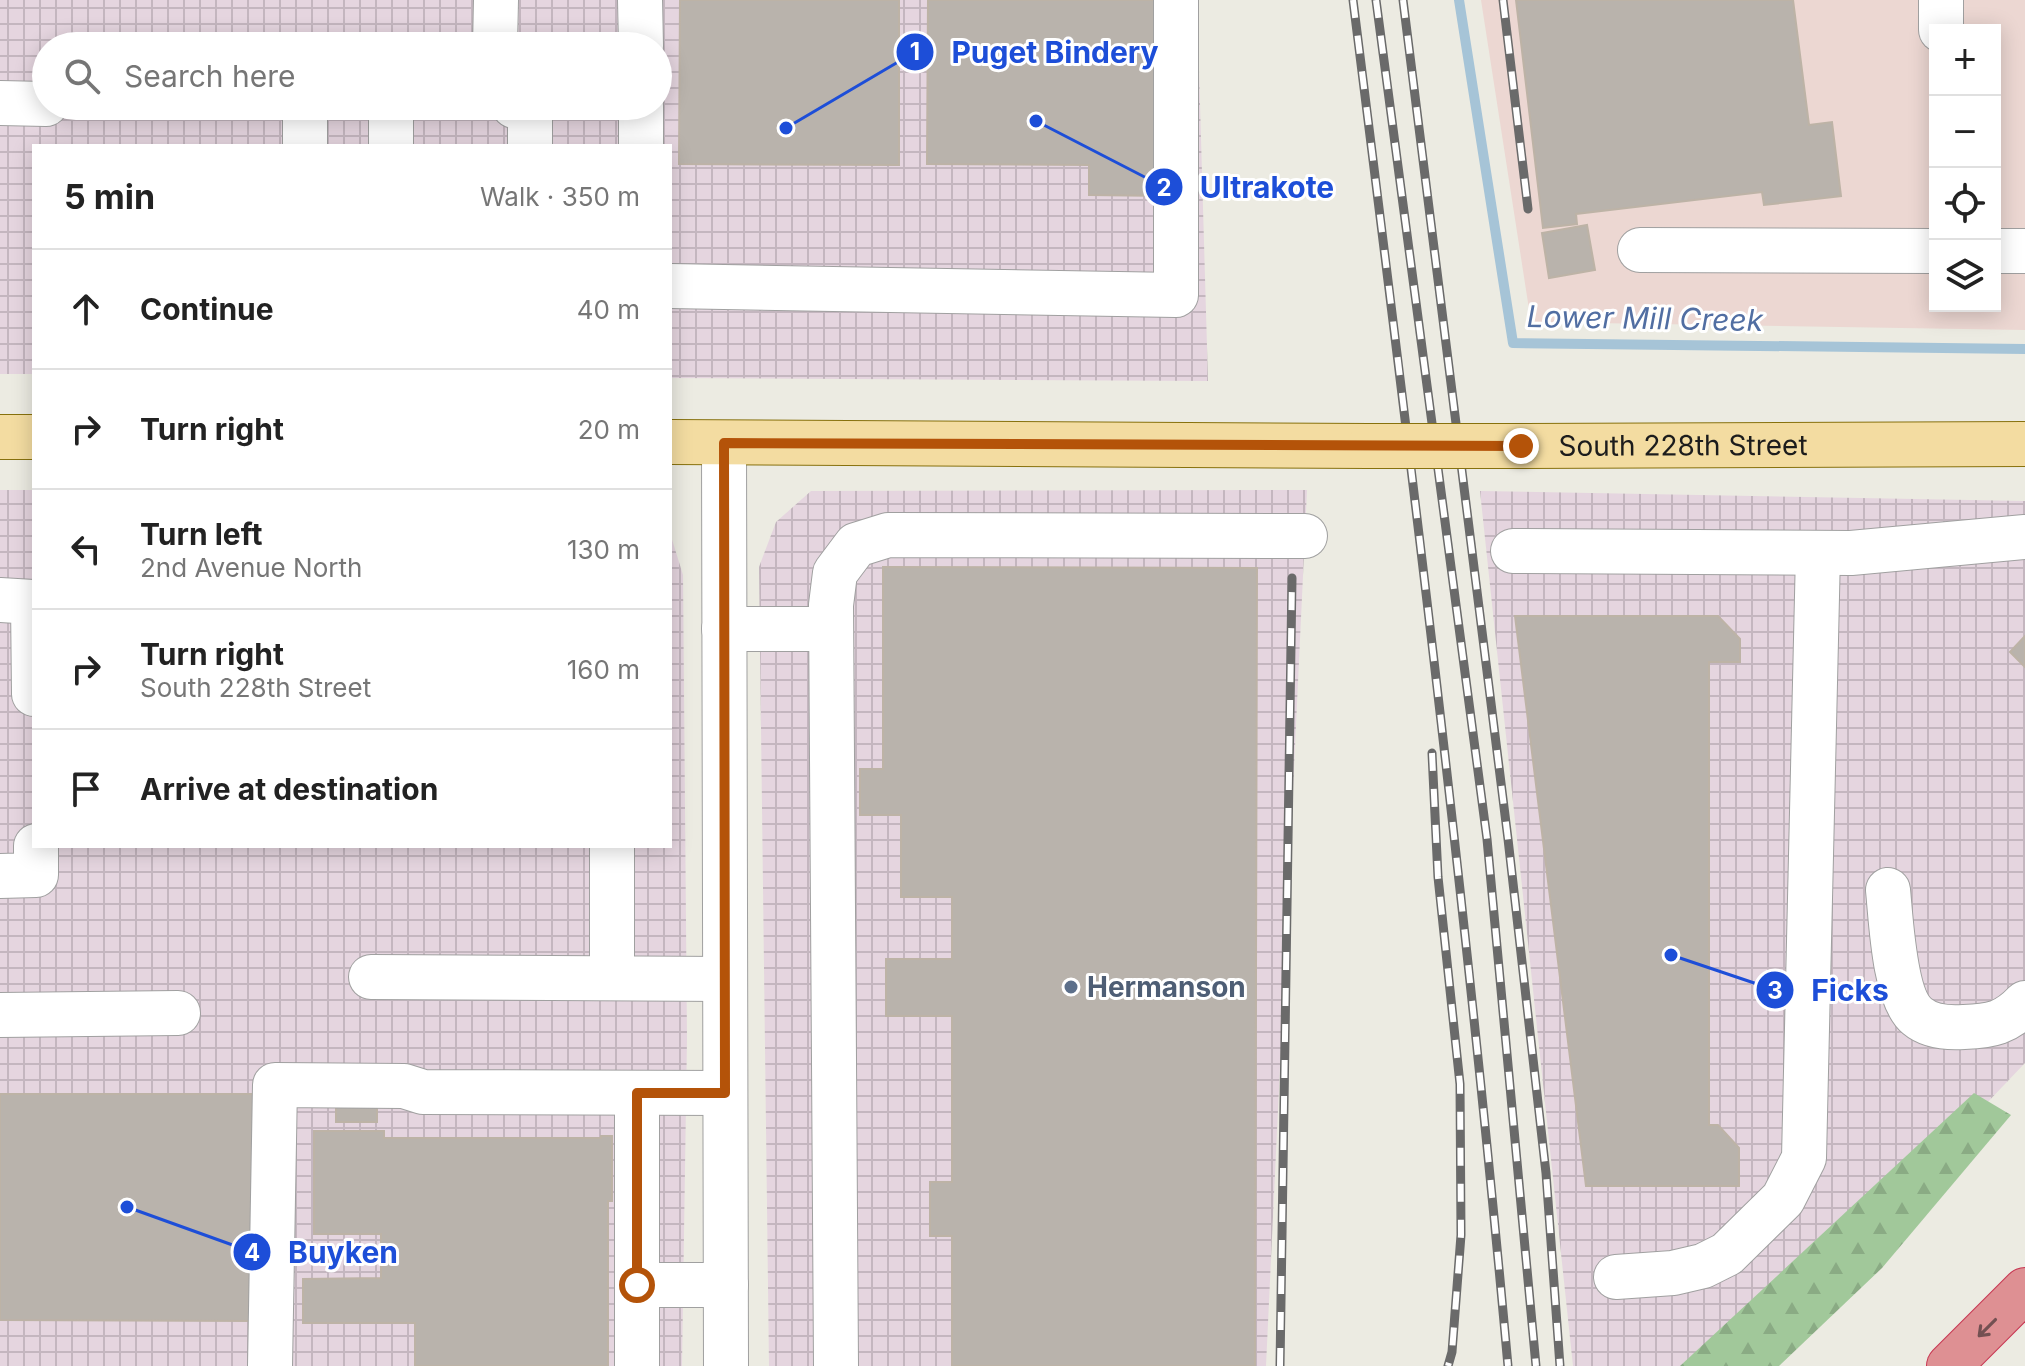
<!DOCTYPE html>
<html lang="en">
<head>
<meta charset="utf-8">
<style>
  :root { --surface:#fff; --page:#f2f2f2; --text:#222; --muted:#767676; --line:#e0e0e0 }
  body { margin:0; font-family:Inter,sans-serif; background:var(--page); color:var(--text) }
  .controls { position:absolute; right:24px; top:24px; display:grid; overflow:hidden; border-radius:0px; box-shadow:0 4px 20px #0003 }
  .controls button { width:72px; height:72px; display:grid; place-items:center; padding:0; border:0; border-bottom:2px solid var(--line); background:var(--surface); color:var(--text); font:40px sans-serif }
  .stop { position:absolute; width:24px; height:24px; margin:-18px; border:6px solid #b45309; border-radius:50%; background:#fff }
  .stop.end { background:#b45309; border-color:#fff; box-shadow:0 2px 8px #0008 }
  .list { margin:0; padding:0; list-style:none }
  h2 { display:flex; justify-content:space-between; align-items:center; height:104px; margin:0; padding:0 32px; font-size:34px }
  h2 small { font-size:26px; font-weight:400; color:var(--muted) }
  .list li { display:grid; grid-template-columns:52px 1fr auto; gap:24px; align-items:center; box-sizing:border-box; height:120px; padding:0 32px; border-top:2px solid var(--line) }
  .list b { display:block; font-size:30px; white-space:nowrap }
  .list p { margin:0; font-size:26px; white-space:nowrap; color:var(--muted) }
  .list em { font-size:26px; font-style:normal; color:var(--muted) }
  .icon { flex:none; width:44px; height:44px; fill:none; stroke:currentColor; stroke-width:2; stroke-linecap:round; stroke-linejoin:round }
  .map { position:relative; flex:none; width:2025px; height:1366px; overflow:hidden }
  .search { position:absolute; background:var(--surface); box-shadow:0 4px 20px #0003; left:32px; top:32px; width:640px; height:88px; display:flex; align-items:center; gap:20px; box-sizing:border-box; padding:0 28px; border-radius:44px; color:var(--muted); font-size:30px }
  .panel { position:absolute; background:var(--surface); box-shadow:0 4px 20px #0003; left:32px; top:144px; width:640px; height:704px; border-radius:0px }
  .map>svg:first-child { display:block }
  .commercial { fill:#ecd7d2; fill-rule:evenodd }
  .industrial { fill:url(#industrial-grid); fill-rule:evenodd }
  .forest { fill:url(#forest-firs) }
  .lines { fill:none; stroke-linecap:round; stroke-linejoin:round }
  .stream { stroke:#a6c4d7; stroke-width:10 }
  .building { fill:#b9b3ac; stroke:#bdb3a6; stroke-width:2 }
  .minor-casing { stroke:#a0a0a0; stroke-width:46 }
  .major-casing { stroke:#87710d; stroke-width:46 }
  .highway-casing { stroke:#c7324f; stroke-width:46 }
  .minor { stroke:#fff; stroke-width:44 }
  .major { stroke:#f3dca1; stroke-width:44 }
  .highway { stroke:#de9093; stroke-width:44 }
  .rail-casing { stroke:#6a6a6a; stroke-width:9 }
  .rail { stroke:#fff; stroke-width:6; stroke-dasharray:18; stroke-linecap:butt }
  .major-bridge-casing { stroke:#87710d; stroke-width:46; stroke-linecap:butt }
  .major-bridge { stroke:#f3dca1; stroke-width:44 }
  .oneway { stroke:#735052 }
  .route { stroke:#b45309; stroke-width:10 }
  .service-dot { fill:#5c6f8a; stroke:#fff; stroke-width:3 }
  .labels { text-anchor:middle; stroke-width:6; stroke-linejoin:round; paint-order:stroke }
  .street-label { font-size:28px; fill:#1c1c1c; stroke:#fff }
  .service-label { font-size:28px; font-weight:bold; fill:#4e5e75; stroke:#fff; text-anchor:start }
  .water-label { font-size:30px; font-style:italic; fill:#516ea2; stroke:#fff }
  .leader { fill:none; stroke:#1d4ed8; stroke-width:3 }
  .callout-dot { fill:#1d4ed8; stroke:#fff; stroke-width:3 }
  .mark-label { font-size:24px; text-anchor:middle; font-weight:bold; fill:#fff }
  .callout-label { font-size:30px; text-anchor:middle; font-weight:bold; fill:#1d4ed8; stroke:#fff; stroke-width:6; stroke-linejoin:round; paint-order:stroke }
</style>
</head>
<body>
<div class="map">
<svg width="2025" height="1366" viewBox="0 0 2025 1366">
  <defs>
    <pattern id="industrial-grid" width="8" height="8" patternUnits="userSpaceOnUse" patternTransform="scale(2)"><rect width="8" height="8" fill="#e5d5df"/><path d="M0 4h8M4 0v8" fill="none" stroke="#c4b6bf"/></pattern>
    <pattern id="forest-firs" width="22" height="20" patternUnits="userSpaceOnUse" patternTransform="scale(2)"><rect width="22" height="20" fill="#a1c89a"/><path d="M5 1l3.5 6h-7zM16 11l3.5 6h-7z" fill="#8aab84"/></pattern>
  </defs>
  <rect width="100%" height="100%" fill="#ecebe2"/>
  <path class="commercial" d="M1481 0H2025V330L1531 322ZM1935 30H1995V306H1935Z"/>
  <g class="industrial">
    <path d="M0 0H1197L1208 381 670 378V146H34V374H0ZM46 46H658V106H46Z"/>
    <polygon points="0,490 34,490 34,846 670,846 670,533 683,575 687,1038 682,1366 0,1366"/>
    <polygon points="1307,490 1266,1366 769,1366 759,567 776,522 811,491"/>
    <polygon points="1480,491 2025,501 2025,1063 1860,1236 1707,1366 1573,1366"/>
  </g>
  <polygon class="forest" points="1974,1093 2011,1115 1882,1268 1779,1366 1680,1366"/>
  <g class="lines">
    <polyline class="stream" points="1459,0 1513,343 2025,349"/>
  </g>
  <g class="building">
    <polygon points="680,0 899,0 899,165 679,164"/>
    <polygon points="928,0 1167,0 1166,196 1089,195 1089,165 927,164"/>
    <polygon points="1516,0 1793,0 1809,125 1832,122 1841,196 1764,205 1762,192 1576,214 1577,224 1543,228"/>
    <polygon points="1587,225 1595,270 1549,278 1542,233"/>
    <polygon points="883,567 1257,568 1255,1366 952,1366 952,1236 930,1236 930,1182 952,1182 952,1016 886,1016 886,959 952,959 952,897 901,897 901,815 860,815 860,769 883,769"/>
    <polygon points="1515,616 1718,616 1740,639 1740,662 1709,662 1709,1125 1718,1125 1739,1148 1739,1186 1586,1186"/>
    <polygon points="2025,636 2025,667 2010,652"/>
    <polygon points="0,1094 254,1094 253,1321 0,1320"/>
    <rect x="336" y="1101" width="41" height="21"/>
    <polygon points="314,1131 384,1131 384,1138 601,1138 601,1136 612,1136 612,1201 608,1201 608,1366 415,1366 415,1323 303,1323 303,1279 381,1278 381,1234 314,1234"/>
  </g>
  <g class="lines">
    <g class="minor-casing">
      <g id="minor">
        <polyline points="640,0 641,46"/>
        <polyline points="1941,0 1941,30"/>
        <polyline points="495,46 496,0"/>
        <polyline points="0,103 46,104"/>
        <polyline points="514,106 530,106 530,146"/>
        <polyline points="641,106 641,146"/>
        <polyline points="305,146 305,106"/>
        <polyline points="391,146 391,106"/>
        <polyline points="1640,250 1935,251"/>
        <polyline points="1995,251 2025,251"/>
        <polyline points="670,286 1176,295 1176,0"/>
        <polyline points="724,443 726,1366"/>
        <polyline points="1513,551 1851,553 2025,537"/>
        <polyline points="0,600 33,602 34,694"/>
        <polyline points="724,629 831,629"/>
        <polyline points="0,876 36,875 36,846"/>
        <path d="M1888 890C1891 919 1894 997 1917 1016 1930 1027 1949 1028 1964 1027 1992 1026 2006 1023 2025 1003"/>
        <polyline points="371,977 725,979"/>
        <polyline points="612,978 612,846"/>
        <polyline points="0,1015 178,1013"/>
        <polyline points="1616,1277 1673,1273 1703,1266 1727,1254 1783,1199 1804,1158 1818,553"/>
        <polyline points="637,1285 726,1285"/>
        <polyline points="270,1366 275,1085 404,1086 423,1092 725,1093"/>
        <polyline points="637,1366 637,1093"/>
        <polyline points="836,1366 831,605 835,573 856,545 888,535 1305,536"/>
      </g>
    </g>
    <g class="major-casing">
      <g id="major">
        <polyline points="0,437 34,437"/>
        <polyline points="670,442 1369,446"/>
        <path id="s1" d="M1521 446 2025 444"/>
      </g>
    </g>
    <g class="highway-casing">
      <polyline id="highway" points="1949,1366 2025,1290"/>
    </g>
    <use href="#minor" class="minor"/>
    <use href="#major" class="major"/>
    <use href="#highway" class="highway"/>
    <g class="rail-casing">
      <g id="rail">
        <path d="M1353 0C1410 454 1467 910 1508 1366"/>
        <polyline points="1376,0 1487,839 1536,1366"/>
        <polyline points="1403,0 1508,839 1546,1173 1560,1366"/>
        <polyline points="1503,0 1528,209"/>
        <polyline points="1432,753 1438,877 1460,1084 1461,1235 1452,1352 1448,1366"/>
        <polyline points="1280,1366 1292,578"/>
      </g>
    </g>
    <use href="#rail" class="rail"/>
    <g class="major-bridge-casing">
      <polyline id="major-bridge" points="1369,446 1521,446"/>
    </g>
    <use href="#major-bridge" class="major-bridge"/>
  </g>
  <defs><path id="oneway-shaft" d="M-6 0H5M1.5-3L5.5 0L1.5 3" fill="none" stroke-width="1.6" stroke-linecap="round" stroke-linejoin="round" transform="scale(2)"/></defs>
  <use class="oneway" href="#oneway-shaft" transform="translate(1987 1328) rotate(135)"/>
  <g class="lines">
    <polyline class="route" points="637,1285 637,1093 725,1093 724,443 1521,446"/>
  </g>
  <circle class="service-dot" cx="1071" cy="987" r="8"/>
  <g class="labels">
    <g class="street-label">
      <text dy="10" stroke="none"><textPath href="#s1" startOffset="162">South 228th Street</textPath></text>
    </g>
    <g class="service-label">
      <text x="1087" y="997">Hermanson</text>
    </g>
    <g class="water-label">
      <text transform="translate(1645 319) rotate(1)" y="10">Lower Mill Creek</text>
    </g>
  </g>
  <path class="leader" d="M786 128L915 52M1036 121L1164 187M1671 955L1775 990M127 1207L252 1252"/>
  <g class="callout-dot">
    <circle cx="786" cy="128" r="8"/>
    <circle cx="1036" cy="121" r="8"/>
    <circle cx="1671" cy="955" r="8"/>
    <circle cx="127" cy="1207" r="8"/>
    <circle cx="915" cy="52" r="20"/>
    <circle cx="1164" cy="187" r="20"/>
    <circle cx="1775" cy="990" r="20"/>
    <circle cx="252" cy="1252" r="20"/>
  </g>
  <g class="mark-label">
    <text x="915" y="60">1</text>
    <text x="1164" y="196">2</text>
    <text x="1775" y="999">3</text>
    <text x="252" y="1261">4</text>
  </g>
  <g class="callout-label">
    <text x="1055" y="63">Puget Bindery</text>
    <text x="1267" y="198">Ultrakote</text>
    <text x="1850" y="1001">Ficks</text>
    <text x="343" y="1263">Buyken</text>
  </g>
</svg>
<div class="controls">
<button>+</button>
<button>−</button>
<button><svg class="icon" aria-label="locate" viewBox="0 0 24 24"><circle cx="12" cy="12" r="6"/><path d="M12 2v4M12 18v4M2 12h4M18 12h4"/></svg></button>
<button><svg class="icon" aria-label="layers" viewBox="0 0 24 24"><path d="M12 4l9 5-9 5-9-5zM3 14l9 5 9-5"/></svg></button>
</div>
<div class="stop" style="left:637px;top:1285px"></div>
<div class="stop end" style="left:1521px;top:446px"></div>
<div class="search"><svg class="icon" aria-label="search" viewBox="0 0 24 24"><circle cx="10" cy="10" r="6"/><path d="M15 15l6 6"/></svg>Search here</div>
<section class="panel">
<h2>5 min<small>Walk · 350 m</small></h2>
<ul class="list">
<li><svg class="icon" aria-label="ahead" viewBox="0 0 24 24"><path d="M12 20V5M6 11l6-6 6 6"/></svg><div><b>Continue</b></div><em>40 m</em></li>
<li><svg class="icon" aria-label="right" viewBox="0 0 24 24"><path d="M7 20v-9h11M14 6l5 5-5 5"/></svg><div><b>Turn right</b></div><em>20 m</em></li>
<li><svg class="icon" aria-label="left" viewBox="0 0 24 24"><path d="M17 20v-9H6M10 6l-5 5 5 5"/></svg><div><b>Turn left</b><p>2nd Avenue North</p></div><em>130 m</em></li>
<li><svg class="icon" aria-label="right" viewBox="0 0 24 24"><path d="M7 20v-9h11M14 6l5 5-5 5"/></svg><div><b>Turn right</b><p>South 228th Street</p></div><em>160 m</em></li>
<li><svg class="icon" aria-label="arrive" viewBox="0 0 24 24"><path d="M6 21V4h12l-3 4 3 4H6"/></svg><div><b>Arrive at destination</b></div></li>
</ul>
</section>
</div>
</body>
</html>
